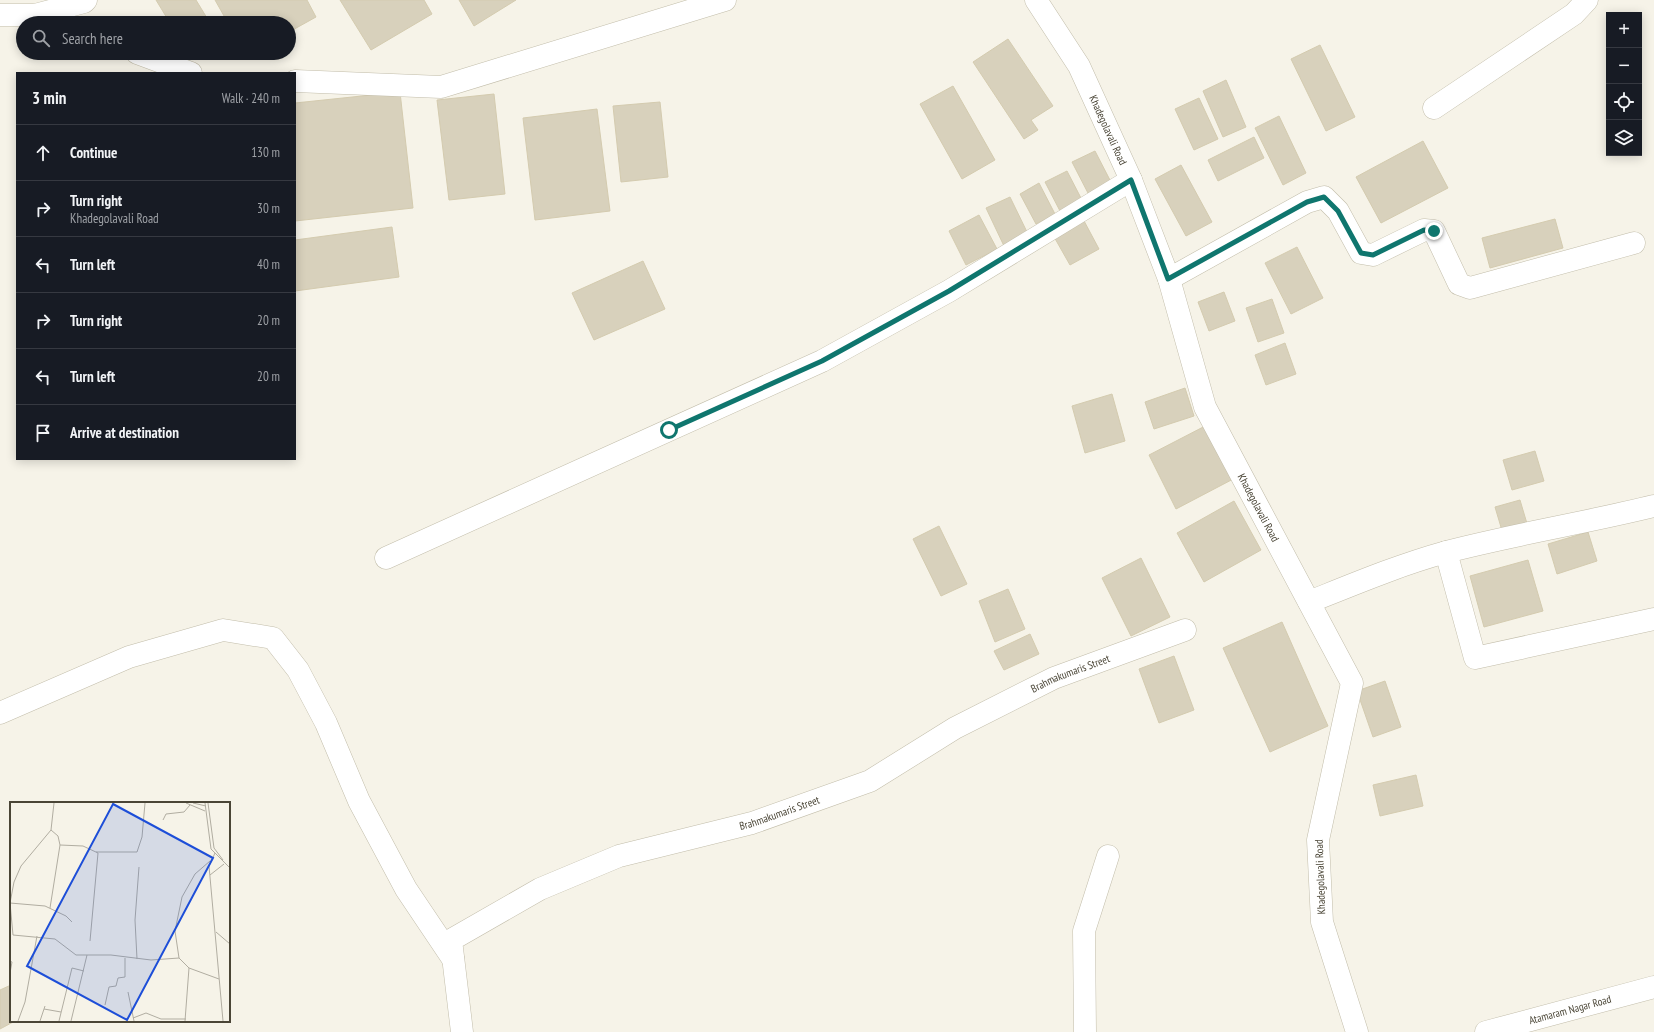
<!DOCTYPE html>
<html lang="en">
<head>
<meta charset="utf-8">
<style>
  :root { --surface:#171b24; --page:#20242c; --text:#f1f3f6; --muted:#9ea1a6; --line:#363941 }
  body { margin:0; font-family:"PT Sans Narrow",sans-serif; background:var(--page); color:var(--text) }
  .controls { position:absolute; right:12px; top:12px; display:grid; overflow:hidden; border-radius:0px; box-shadow:0 2px 10px #0003 }
  .controls button { width:36px; height:36px; display:grid; place-items:center; padding:0; border:0; border-bottom:1px solid var(--line); background:var(--surface); color:var(--text); font:20px sans-serif }
  .stop { position:absolute; width:12px; height:12px; margin:-9px; border:3px solid #0f766e; border-radius:50%; background:#fff }
  .stop.end { background:#0f766e; border-color:#fff; box-shadow:0 1px 4px #0008 }
  .list { margin:0; padding:0; list-style:none }
  h2 { display:flex; justify-content:space-between; align-items:center; height:52px; margin:0; padding:0 16px; font-size:17px }
  h2 small { font-size:13px; font-weight:400; color:var(--muted) }
  .list li { display:grid; grid-template-columns:26px 1fr auto; gap:12px; align-items:center; box-sizing:border-box; height:56px; padding:0 16px; border-top:1px solid var(--line) }
  .list b { display:block; font-size:15px; white-space:nowrap }
  .list p { margin:0; font-size:13px; white-space:nowrap; color:var(--muted) }
  .list em { font-size:13px; font-style:normal; color:var(--muted) }
  .icon { flex:none; width:22px; height:22px; fill:none; stroke:currentColor; stroke-width:2; stroke-linecap:round; stroke-linejoin:round }
  .map { position:relative; flex:none; width:1654px; height:1032px; overflow:hidden }
  .search { position:absolute; background:var(--surface); box-shadow:0 2px 10px #0003; left:16px; top:16px; width:280px; height:44px; display:flex; align-items:center; gap:10px; box-sizing:border-box; padding:0 14px; border-radius:22px; color:var(--muted); font-size:15px }
  .panel { position:absolute; background:var(--surface); box-shadow:0 2px 10px #0003; left:16px; top:72px; width:280px; height:388px; border-radius:0px }
  .map>svg:first-child { display:block }
  .building { fill:#d8d1bc; stroke:#d4cbaf }
  .lines { fill:none; stroke-linecap:round; stroke-linejoin:round }
  .minor-casing { stroke:#c2bdaa; stroke-width:23 }
  .minor { stroke:#fff; stroke-width:22 }
  .route { stroke:#0f766e; stroke-width:5 }
  .labels { text-anchor:middle; stroke-width:4; stroke-linejoin:round; paint-order:stroke }
  .street-label { font-size:11px; fill:#4a4536; stroke:#fff }
  .inset-road { fill:none; stroke:#b1ada1; stroke-width:1 }
  .view { fill:#1d4ed8; fill-opacity:0.15; stroke:#1d4ed8; stroke-width:2 }
  .inset-edge { fill:none; stroke:#4a4536; stroke-width:2 }
</style>
</head>
<body>
<div class="map">
<svg width="1654" height="1032" viewBox="0 0 1654 1032">
  <rect width="100%" height="100%" fill="#f6f3e8"/>
  <g class="building">
    <polygon points="156,0 196,0 210,23 170,23"/>
    <polygon points="215,0 307,0 316,17 289,32 289,23 228,23"/>
    <polygon points="340,0 424,0 432,14 371,50"/>
    <polygon points="459,0 516,0 474,26"/>
    <polygon points="1008,39 1053,106 1031,120 1038,130 1024,139 973,62"/>
    <polygon points="1320,45 1355,117 1326,131 1291,59"/>
    <polygon points="1226,80 1246,127 1223,137 1203,91"/>
    <polygon points="953,86 995,160 962,179 920,104"/>
    <polygon points="400,92 413,208 295,221 295,103"/>
    <polygon points="494,94 505,194 449,200 437,100"/>
    <polygon points="1199,98 1218,139 1194,150 1175,109"/>
    <polygon points="660,102 668,177 621,182 613,106"/>
    <polygon points="597,109 610,211 535,220 523,118"/>
    <polygon points="1279,116 1306,173 1283,185 1255,128"/>
    <polygon points="1254,137 1264,158 1218,181 1208,160"/>
    <polygon points="1423,141 1448,188 1381,223 1356,177"/>
    <polygon points="1095,151 1112,184 1089,195 1072,162"/>
    <polygon points="1181,165 1212,222 1186,236 1155,179"/>
    <polygon points="1067,171 1082,200 1060,211 1045,182"/>
    <polygon points="1039,183 1055,214 1036,224 1020,194"/>
    <polygon points="1010,197 1028,234 1004,246 986,208"/>
    <polygon points="979,215 997,249 966,265 949,231"/>
    <polygon points="1083,219 1099,249 1070,265 1053,235"/>
    <polygon points="1555,219 1563,248 1490,268 1482,238"/>
    <polygon points="392,227 399,277 295,291 295,240"/>
    <polygon points="1297,247 1323,298 1291,314 1265,263"/>
    <polygon points="643,261 665,309 594,340 572,293"/>
    <polygon points="1224,292 1235,321 1209,331 1198,302"/>
    <polygon points="1272,299 1284,333 1258,342 1246,308"/>
    <polygon points="1285,343 1296,374 1266,385 1255,355"/>
    <polygon points="1185,388 1194,416 1154,429 1145,402"/>
    <polygon points="1112,394 1125,441 1085,453 1072,406"/>
    <polygon points="1209,424 1237,477 1176,509 1149,455"/>
    <polygon points="1535,451 1544,481 1512,490 1503,460"/>
    <polygon points="1520,500 1528,527 1503,534 1495,507"/>
    <polygon points="1234,501 1261,550 1204,582 1177,533"/>
    <polygon points="939,526 967,584 941,596 913,539"/>
    <polygon points="1588,532 1597,561 1557,574 1548,544"/>
    <polygon points="1141,558 1170,617 1131,636 1102,578"/>
    <polygon points="1528,560 1543,611 1484,627 1470,576"/>
    <polygon points="1008,589 1025,629 995,642 979,601"/>
    <polygon points="1282,622 1328,726 1270,752 1223,648"/>
    <polygon points="1030,634 1039,654 1004,670 994,651"/>
    <polygon points="1174,656 1194,710 1159,723 1139,669"/>
    <polygon points="1385,681 1401,727 1373,737 1357,691"/>
    <polygon points="1416,775 1423,806 1380,816 1373,785"/>
    <polygon points="11,985 11,1021 15,1021 0,1029 0,990"/>
  </g>
  <g class="lines">
    <g class="minor-casing">
      <g id="minor">
        <path id="s1" d="M1036 0 1079 66 1131 180 1169 279 1205 407 1352 683 1318 840 1322 922 1357 1032"/>
        <polyline points="0,15 35,15 84,2 86,0"/>
        <polyline points="137,53 191,73"/>
        <polyline points="295,81 441,87 725,0"/>
        <polyline points="1434,108 1574,14 1587,0"/>
        <polyline points="1169,279 1307,202 1324,197 1338,211 1361,253 1373,255 1424,230 1434,231 1459,284 1470,288 1634,243"/>
        <polyline points="1446,552 1475,658 1654,619"/>
        <polyline points="386,558 822,361 949,291 1131,180"/>
        <path d="M1309 602C1354 584 1399 565 1446 552 1515 534 1585 523 1654 506"/>
        <polyline points="0,713 129,657 223,630 273,638 298,670 326,723 359,801 406,889 453,959"/>
        <path id="s2" d="M462 1032 451 940 540 889 619 856 752 823 870 781 955 728 1054 678 1185 630"/>
        <polyline points="1085,1032 1084,931 1108,856"/>
        <path id="s3" d="M1486 1032 1654 987"/>
      </g>
    </g>
    <use href="#minor" class="minor"/>
  </g>
  <g class="lines">
    <polyline class="route" points="669,430 822,361 949,291 1131,180 1168,279 1307,202 1324,197 1338,211 1361,253 1373,255 1424,230 1434,231"/>
  </g>
  <g class="labels">
    <g class="street-label">
      <text dy="4" stroke="none"><textPath href="#s1" startOffset="149">Khadegolavali Road</textPath></text>
      <text dy="4" stroke="none"><textPath href="#s1" startOffset="557">Khadegolavali Road</textPath></text>
      <text dy="4" stroke="none"><textPath href="#s2" startOffset="771">Brahmakumaris Street</textPath></text>
      <text dy="4" stroke="none"><textPath href="#s2" startOffset="447">Brahmakumaris Street</textPath></text>
      <text transform="translate(1320 877) rotate(-92)" y="4">Khadegolavali Road</text>
      <text dy="4" stroke="none"><textPath href="#s3" startOffset="87">Atamaram Nagar Road</textPath></text>
    </g>
  </g>
  <g transform="translate(10 802)">
    <rect width="220" height="220" fill="#f6f3e8"/>
    <path class="inset-road" d="M44 1 41 28 11 64 4 80 0 101 3 133 45 137 66 153H101L141 158 169 156M176 1 195 9M183 1 196 4M195 1 201 47 220 66M198 1 204 46 213 58M153 18 156 12 174 10 180 3M50 43 73 44 88 51 80 139M86 50H127L132 35 135 1M205 51 199 64 213 219M200 73 214 62M0 101 35 104 56 114 62 120M40 106 50 43 48 34 41 28M206 130 220 142M127 157 125 118 129 65M0 159 2 160 0 171M179 166 209 177M118 190 124 219M95 203 99 185 106 184 108 176 115 175V156M34 207 51 210M123 216 136 211 151 217H176M8 219 15 200 27 134M30 219 35 204M49 219 62 166 74 169M61 219 77 153M175 219 179 166 169 156 165 129 172 95 185 72 200 59"/>
    <path class="view" d="M103 2 203 56 117 218 17 164Z"/>
    <rect width="220" height="220" class="inset-edge"/>
  </g>
</svg>
<div class="controls">
<button>+</button>
<button>−</button>
<button><svg class="icon" aria-label="locate" viewBox="0 0 24 24"><circle cx="12" cy="12" r="6"/><path d="M12 2v4M12 18v4M2 12h4M18 12h4"/></svg></button>
<button><svg class="icon" aria-label="layers" viewBox="0 0 24 24"><path d="M12 4l9 5-9 5-9-5zM3 14l9 5 9-5"/></svg></button>
</div>
<div class="stop" style="left:669px;top:430px"></div>
<div class="stop end" style="left:1434px;top:231px"></div>
<div class="search"><svg class="icon" aria-label="search" viewBox="0 0 24 24"><circle cx="10" cy="10" r="6"/><path d="M15 15l6 6"/></svg>Search here</div>
<section class="panel">
<h2>3 min<small>Walk · 240 m</small></h2>
<ul class="list">
<li><svg class="icon" aria-label="ahead" viewBox="0 0 24 24"><path d="M12 20V5M6 11l6-6 6 6"/></svg><div><b>Continue</b></div><em>130 m</em></li>
<li><svg class="icon" aria-label="right" viewBox="0 0 24 24"><path d="M7 20v-9h11M14 6l5 5-5 5"/></svg><div><b>Turn right</b><p>Khadegolavali Road</p></div><em>30 m</em></li>
<li><svg class="icon" aria-label="left" viewBox="0 0 24 24"><path d="M17 20v-9H6M10 6l-5 5 5 5"/></svg><div><b>Turn left</b></div><em>40 m</em></li>
<li><svg class="icon" aria-label="right" viewBox="0 0 24 24"><path d="M7 20v-9h11M14 6l5 5-5 5"/></svg><div><b>Turn right</b></div><em>20 m</em></li>
<li><svg class="icon" aria-label="left" viewBox="0 0 24 24"><path d="M17 20v-9H6M10 6l-5 5 5 5"/></svg><div><b>Turn left</b></div><em>20 m</em></li>
<li><svg class="icon" aria-label="arrive" viewBox="0 0 24 24"><path d="M6 21V4h12l-3 4 3 4H6"/></svg><div><b>Arrive at destination</b></div></li>
</ul>
</section>
</div>
</body>
</html>
